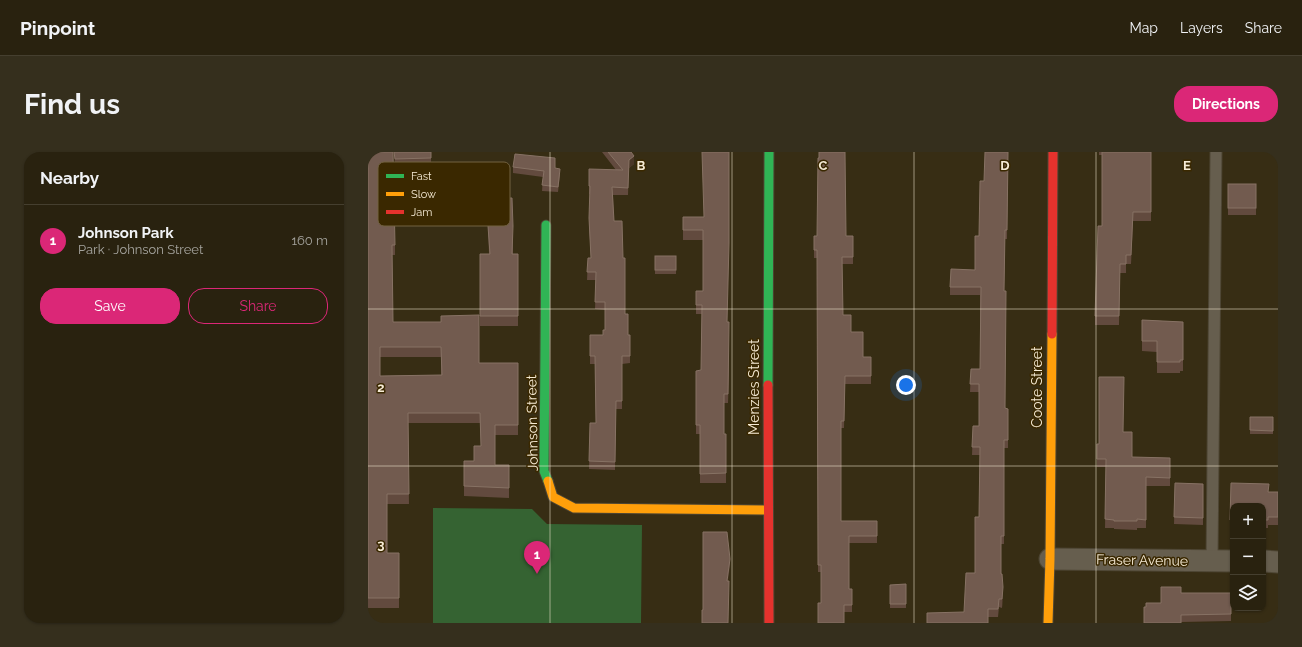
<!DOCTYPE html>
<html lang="en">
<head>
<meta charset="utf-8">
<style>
  :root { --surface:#29220f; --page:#352f1d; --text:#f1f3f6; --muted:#a5a49e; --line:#453f2f; --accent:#db2777 }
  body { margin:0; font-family:Raleway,sans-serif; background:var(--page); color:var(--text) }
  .controls { position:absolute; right:12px; bottom:12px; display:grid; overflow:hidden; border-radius:8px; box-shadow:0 1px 3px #0004 }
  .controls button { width:36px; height:36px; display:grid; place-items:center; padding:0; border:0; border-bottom:1px solid var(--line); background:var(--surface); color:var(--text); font:20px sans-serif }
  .you { position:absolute; left:538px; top:233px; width:14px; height:14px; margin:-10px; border:3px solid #fff; border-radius:50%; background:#1a73e8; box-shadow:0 0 0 6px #1a73e833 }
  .badge { display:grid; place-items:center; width:26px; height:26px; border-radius:50%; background:var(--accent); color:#fff; font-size:13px; font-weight:700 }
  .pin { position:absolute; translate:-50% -33px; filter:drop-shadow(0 1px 2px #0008) }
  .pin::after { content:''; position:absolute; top:21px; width:14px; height:12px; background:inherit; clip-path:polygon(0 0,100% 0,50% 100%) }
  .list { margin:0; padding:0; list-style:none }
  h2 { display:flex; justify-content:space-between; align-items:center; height:52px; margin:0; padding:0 16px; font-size:17px }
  h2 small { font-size:13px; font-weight:400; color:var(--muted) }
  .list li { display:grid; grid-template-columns:26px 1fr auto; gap:12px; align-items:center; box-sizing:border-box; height:72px; padding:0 16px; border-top:1px solid var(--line) }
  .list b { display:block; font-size:15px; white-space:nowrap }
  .list p { margin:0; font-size:13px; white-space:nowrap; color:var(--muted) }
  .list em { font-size:13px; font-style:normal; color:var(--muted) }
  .actions { display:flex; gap:8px; padding:12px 16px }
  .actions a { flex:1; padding:9px 0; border:1px solid var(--accent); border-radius:16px; text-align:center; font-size:14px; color:var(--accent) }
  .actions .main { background:var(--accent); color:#fff }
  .icon { flex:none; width:22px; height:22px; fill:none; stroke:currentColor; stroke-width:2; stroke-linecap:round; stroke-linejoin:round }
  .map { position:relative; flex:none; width:910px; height:471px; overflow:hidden; border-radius:16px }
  header { display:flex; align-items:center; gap:24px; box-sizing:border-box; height:56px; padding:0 20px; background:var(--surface); border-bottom:1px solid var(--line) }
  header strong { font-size:19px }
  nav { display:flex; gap:22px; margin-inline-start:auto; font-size:14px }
  .intro { display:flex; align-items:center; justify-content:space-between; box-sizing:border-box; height:96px; padding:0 24px }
  h1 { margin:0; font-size:28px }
  .button { padding:10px 18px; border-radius:16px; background:var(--accent); color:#fff; font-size:14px; font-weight:700 }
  main { display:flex; gap:24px; padding:0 24px }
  aside { flex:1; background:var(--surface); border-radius:16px; box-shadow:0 1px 3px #0004 }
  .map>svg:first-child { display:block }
  .green { fill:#356332 }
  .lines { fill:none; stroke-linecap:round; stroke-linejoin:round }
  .lane-casing { stroke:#4d4533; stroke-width:13 }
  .street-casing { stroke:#4d4533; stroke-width:23 }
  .fast-casing { stroke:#4d4533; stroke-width:11 }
  .slow-casing { stroke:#4d4533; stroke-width:11 }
  .jam-casing { stroke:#4d4533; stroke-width:11 }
  .lane { stroke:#665e4e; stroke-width:11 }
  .street { stroke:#665e4e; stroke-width:21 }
  .fast { stroke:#30b455; stroke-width:9 }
  .slow { stroke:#ff9f0a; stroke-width:9 }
  .jam { stroke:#e5322d; stroke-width:9 }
  .wall { fill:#624a3e; fill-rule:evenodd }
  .shaded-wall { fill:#4a3727 }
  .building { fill:#725b4f; stroke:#877264; fill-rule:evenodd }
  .grid { fill:none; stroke:#f6ebd5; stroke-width:1; stroke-opacity:0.55 }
  .labels { text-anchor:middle; stroke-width:3; stroke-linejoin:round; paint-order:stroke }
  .street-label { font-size:14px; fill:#f6ebd5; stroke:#3a2800 }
  .key { fill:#3a2800; stroke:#726240; stroke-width:1 }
  .key-label { font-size:11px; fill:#f6ebd5 }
  .grid-label { font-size:13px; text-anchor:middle; font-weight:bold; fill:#f6ebd5; stroke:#3a2800; stroke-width:3; stroke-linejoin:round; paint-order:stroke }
</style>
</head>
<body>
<header>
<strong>Pinpoint</strong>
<nav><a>Map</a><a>Layers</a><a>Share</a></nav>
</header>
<div class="intro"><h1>Find us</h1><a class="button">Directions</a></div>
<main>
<aside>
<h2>Nearby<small></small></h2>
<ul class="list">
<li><span class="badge">1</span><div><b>Johnson Park</b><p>Park · Johnson Street</p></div><em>160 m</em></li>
</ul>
<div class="actions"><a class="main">Save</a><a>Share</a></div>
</aside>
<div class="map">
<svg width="910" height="471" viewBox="0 0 910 471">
  <rect width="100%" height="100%" fill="#372d14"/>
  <polygon class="green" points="65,356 164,357 179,372 274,373 273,471 65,471"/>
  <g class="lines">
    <g class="lane-casing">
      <polyline id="lane" points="844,409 848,0"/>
    </g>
    <g class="street-casing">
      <g id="street">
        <polyline points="682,407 865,409"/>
        <polyline points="895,409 910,410"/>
      </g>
    </g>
    <g class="fast-casing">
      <g id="fast">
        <polyline points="178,73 176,319 180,329"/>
        <polyline points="400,233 401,0"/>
      </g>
    </g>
    <g class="slow-casing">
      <g id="slow">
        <polyline points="180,329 185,345 206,356 400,358"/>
        <polyline points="680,471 682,407 684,182"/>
      </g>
    </g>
    <g class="jam-casing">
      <g id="jam">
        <polyline points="684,182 685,0"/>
        <polyline points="400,233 401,471"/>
      </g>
    </g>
    <use href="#lane" class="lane"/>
    <use href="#street" class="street"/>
    <use href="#fast" class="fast"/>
    <use href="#slow" class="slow"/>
    <use href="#jam" class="jam"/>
  </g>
  <g class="wall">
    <polygon points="26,0 63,0 63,13 27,13"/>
    <polygon points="234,0 263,0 266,12 261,16 260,43 245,43 246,69 255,106 257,162 260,183 262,204 262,211 254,212 254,257 248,257 247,318 221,317 222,271 228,271 227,212 222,212 222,183 235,183 237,178 237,158 227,157 228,128 219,128 220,106 223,106 221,73 222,42 221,42 221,17 248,18"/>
    <polygon points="640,0 639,87 637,87 636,139 637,256 640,257 640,296 636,296 636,392 633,392 633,422 635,443 634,456 631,455 630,465 620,465 596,460 607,421 611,365 612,303 604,303 605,274 611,274 611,240 602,240 603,217 612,217 612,143 582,143 582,135 607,118 611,84 616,29"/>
    <polygon points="731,0 783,0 783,69 765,69 763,112 758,112 758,121 752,121 751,173 727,173 727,164 734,74 734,3 731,3"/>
    <polygon points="187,12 187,16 192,23 190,40 174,39 175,25 145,21 145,15"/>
    <rect x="860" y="32" width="28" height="31"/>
    <path d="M0 49 27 93V103H24L25 170 111 211H150V283H127V313H141V346L96 344V309H106L113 294 112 271H40L41 352H19V401H31V456H0ZM12 205H73V223L12 224Z"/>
    <polygon points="315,65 335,65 359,170 361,220 360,251 356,251 356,282 358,282 358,331 332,331 332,282 328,282 328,259 333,218 334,162 328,162 328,139 335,139 335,88 315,88"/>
    <polygon points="120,74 145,83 145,102 150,102 150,174 112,174 112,102 121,102"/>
    <polygon points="446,84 485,84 485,112 474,112 475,163 495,205 503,205 503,232 477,232 476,276 473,276 473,369 509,369 509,391 481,391 481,437 484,437 484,460 476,460 453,451 453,420 450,420 449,106 446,106"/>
    <rect x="287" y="104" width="21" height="18"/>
    <polygon points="774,168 815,170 815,219 812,219 812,221 789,221 789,200 774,199"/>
    <rect x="882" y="265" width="23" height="17"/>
    <polygon points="755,280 764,305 802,306 802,334 778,334 778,376 769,376 769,378 746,377 746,376 737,376 738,315 729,315 729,307"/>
    <polygon points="807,331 835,332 835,373 806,372"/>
    <polygon points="863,331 901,340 910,340 910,373 900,373 900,376 895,376 895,354 865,354 865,376 862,376"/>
    <polygon points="538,432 538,456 522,456 522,433"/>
    <polygon points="813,441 863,441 863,469 813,470 793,451"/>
  </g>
  <g class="shaded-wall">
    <polygon points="266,4 266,12 261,16 260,43 261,8"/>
    <polygon points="765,60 765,69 763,112 763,103"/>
    <polygon points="362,407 362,414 359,436 359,429"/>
    <polygon points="635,435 635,443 634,456 634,447"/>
  </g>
  <g class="building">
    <path d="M0 0H25L27 93H24L25 170H73V164L111 163V211H150V273H127V313H141V336L96 334V309H106V294H113L112 261H40L41 342H19V401H31V446H0ZM12 195H73L74 223 12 224Z"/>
    <polygon points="26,0 63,0 63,6 27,7"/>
    <polygon points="240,0 263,0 266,4 261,8 260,36 244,35 246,69 254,69 255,106 257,106 257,162 260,162 260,183 262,183 262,204 254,204 254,249 248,249 247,310 221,309 222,271 228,271 227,204 222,204 222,183 235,183 235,178 237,178 237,150 227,150 228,120 219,120 220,106 223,106 221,66 222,34 221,34 221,17 255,18"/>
    <polygon points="334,0 361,0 361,91 359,170 361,170 360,242 356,242 356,282 358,282 358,321 332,322 332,273 328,273 328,219 333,218 334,153 328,153 328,139 335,139 335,78 315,78 315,65 336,65"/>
    <polygon points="451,0 477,0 478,84 485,84 485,105 474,105 475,163 483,163 483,180 495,180 495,205 503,205 503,224 477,224 476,269 473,269 473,369 509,369 509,384 481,384 481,437 484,437 484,453 476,453 476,471 450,471 450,451 453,451 453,413 450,413 449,98 446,98 446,84 449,84 450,6 451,6"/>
    <polygon points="617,0 640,0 639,78 637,78 636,139 638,139 637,256 640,257 640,288 636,288 636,384 633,384 633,422 634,422 635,435 634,447 631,447 630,457 620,457 620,471 559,471 559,461 596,460 598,421 607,421 607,365 611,365 612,295 604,295 605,274 611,274 611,232 602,232 603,217 612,217 613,135 582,135 583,117 607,118 607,84 611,84 612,29 616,29"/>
    <polygon points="734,0 783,0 783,60 765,60 763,103 758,103 758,112 752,112 751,164 727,164 730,74 734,74"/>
    <polygon points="147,2 187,6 187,16 192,17 190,35 174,33 176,19 145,15"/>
    <rect x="860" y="32" width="28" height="24"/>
    <polygon points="122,46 144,46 145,74 144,102 150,102 150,164 112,164 112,102 122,102 120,74"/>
    <rect x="287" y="104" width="21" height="14"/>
    <polygon points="774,168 815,170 815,208 812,208 812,210 789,210 789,189 774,189"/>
    <polygon points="731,225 756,225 755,280 764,280 764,305 802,306 802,326 778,325 778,368 769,367 769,369 746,369 746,368 737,367 738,307 729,307 729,292 731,292"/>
    <polygon points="882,265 905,265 905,279 882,278"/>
    <polygon points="807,331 835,332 835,366 806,365"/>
    <polygon points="863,331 901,332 900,340 910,340 910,365 900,365 900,368 895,368 895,354 865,354 865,368 862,368"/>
    <polygon points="335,380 359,380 362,407 359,429 361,429 360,471 334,471 334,458 335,458"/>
    <polygon points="538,432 538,452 522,452 522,433"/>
    <polygon points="793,435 813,435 813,441 863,441 863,462 813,463 813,471 776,471 776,455 778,455 778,451 793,451"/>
  </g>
  <path class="grid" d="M182 0V471M364 0V471M546 0V471M728 0V471M0 157H910M0 314H910"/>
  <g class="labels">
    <g class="street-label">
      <text transform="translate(386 235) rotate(-90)" y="5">Menzies Street</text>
      <text transform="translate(669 235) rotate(-90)" y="5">Coote Street</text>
      <text transform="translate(164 271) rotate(-91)" y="5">Johnson Street</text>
      <text transform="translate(774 408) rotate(1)" y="5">Fraser Avenue</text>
    </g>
  </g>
  <rect x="10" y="10" width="132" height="64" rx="6" class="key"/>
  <rect x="18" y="22" width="18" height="4" fill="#30b455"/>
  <rect x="18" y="40" width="18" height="4" fill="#ff9f0a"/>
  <rect x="18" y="58" width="18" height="4" fill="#e5322d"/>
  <g class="key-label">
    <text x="43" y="28">Fast</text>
    <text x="43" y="46">Slow</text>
    <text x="43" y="64">Jam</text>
  </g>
  <g class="grid-label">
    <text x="273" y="18">B</text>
    <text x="455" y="18">C</text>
    <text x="637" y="18">D</text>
    <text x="819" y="18">E</text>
    <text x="13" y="240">2</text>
    <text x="13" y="397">3</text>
  </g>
</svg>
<div class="controls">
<button>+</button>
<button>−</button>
<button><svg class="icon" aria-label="layers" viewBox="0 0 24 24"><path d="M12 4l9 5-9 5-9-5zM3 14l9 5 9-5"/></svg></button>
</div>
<div class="you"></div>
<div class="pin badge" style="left:169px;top:422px">1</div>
</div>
</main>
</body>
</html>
